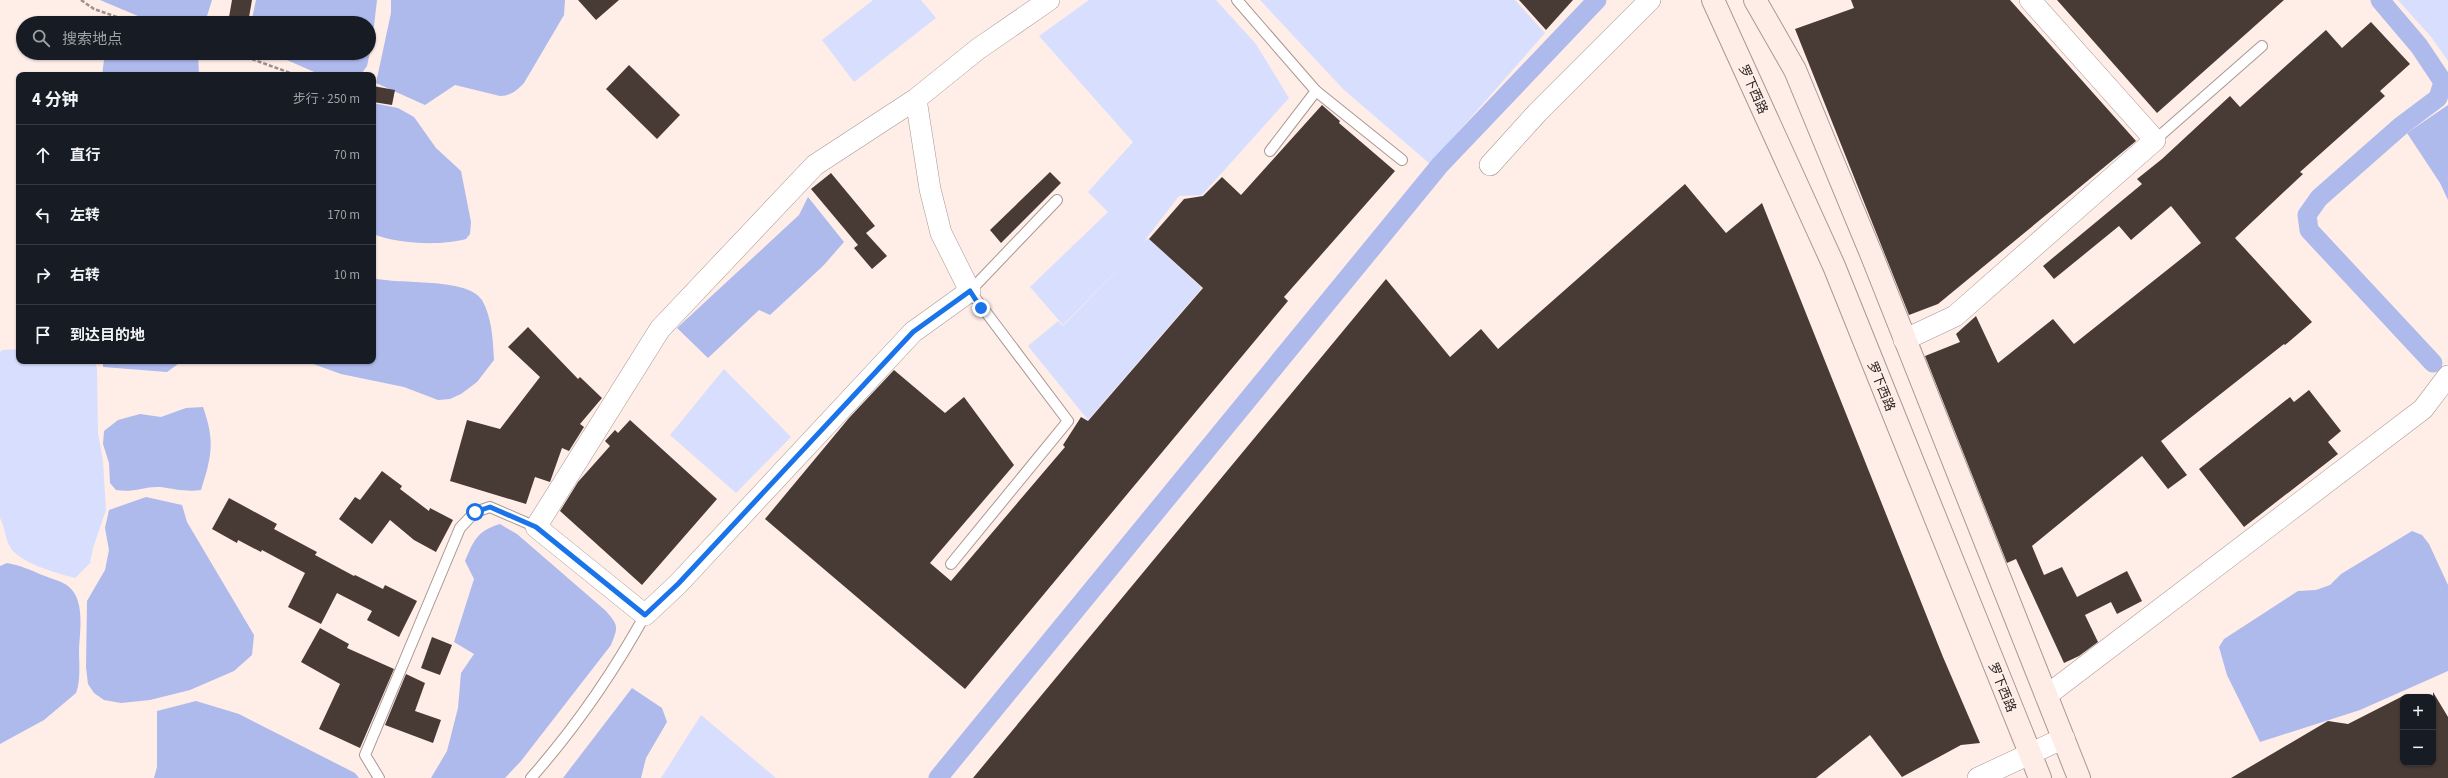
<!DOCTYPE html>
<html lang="zh">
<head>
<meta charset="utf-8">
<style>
  :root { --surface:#171b24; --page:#20242c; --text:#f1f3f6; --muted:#9ea1a6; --line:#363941 }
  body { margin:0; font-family:"Source Sans 3","Noto Sans SC",sans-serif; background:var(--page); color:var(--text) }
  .controls { position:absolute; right:12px; bottom:12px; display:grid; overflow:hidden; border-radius:8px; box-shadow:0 1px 3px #0004 }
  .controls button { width:36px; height:36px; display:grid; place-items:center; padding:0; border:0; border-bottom:1px solid var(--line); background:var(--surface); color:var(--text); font:20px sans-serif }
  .stop { position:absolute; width:12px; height:12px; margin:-9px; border:3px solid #1a73e8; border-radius:50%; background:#fff }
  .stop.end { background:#1a73e8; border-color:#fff; box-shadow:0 1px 4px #0008 }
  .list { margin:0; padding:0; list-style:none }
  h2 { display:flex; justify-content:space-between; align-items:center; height:52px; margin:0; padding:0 16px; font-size:17px }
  h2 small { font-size:13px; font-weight:400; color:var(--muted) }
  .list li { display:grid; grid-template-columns:26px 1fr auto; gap:12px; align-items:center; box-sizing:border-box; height:60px; padding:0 16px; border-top:1px solid var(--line) }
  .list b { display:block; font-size:15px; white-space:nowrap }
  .list em { font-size:13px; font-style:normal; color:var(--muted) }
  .icon { flex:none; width:22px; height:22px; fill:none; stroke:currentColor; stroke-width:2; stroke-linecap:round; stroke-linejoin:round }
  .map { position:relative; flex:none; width:2448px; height:778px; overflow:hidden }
  .search { position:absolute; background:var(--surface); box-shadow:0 1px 3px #0004; left:16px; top:16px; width:360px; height:44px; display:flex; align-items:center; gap:10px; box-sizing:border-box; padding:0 14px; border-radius:22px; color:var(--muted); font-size:15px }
  .panel { position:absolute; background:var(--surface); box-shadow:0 1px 3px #0004; left:16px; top:72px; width:360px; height:292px; border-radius:8px }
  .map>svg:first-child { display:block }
  .green { fill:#d8dffe }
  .water { fill:#aeb9ec }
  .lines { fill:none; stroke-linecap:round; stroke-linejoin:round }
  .canal { stroke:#aeb9ec; stroke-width:19 }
  .building { fill:#483b36 }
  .service-casing { stroke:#a89893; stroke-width:12 }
  .minor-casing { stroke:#a89893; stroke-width:22 }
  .secondary-casing { stroke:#a89893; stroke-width:24 }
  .path { stroke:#9c8f8c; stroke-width:2.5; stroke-dasharray:4 2; stroke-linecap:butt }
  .service { stroke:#fff; stroke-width:10 }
  .minor { stroke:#fff; stroke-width:21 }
  .secondary { stroke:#feece6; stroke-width:22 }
  .route { stroke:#1a73e8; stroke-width:5 }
  .labels { text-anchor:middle; stroke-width:4; stroke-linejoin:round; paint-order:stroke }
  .street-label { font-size:13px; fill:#292321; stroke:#ffede8 }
</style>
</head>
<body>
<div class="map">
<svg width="2448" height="778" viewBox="0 0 2448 778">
  <rect width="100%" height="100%" fill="#ffede8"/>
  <g class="green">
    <polygon points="873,0 921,0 936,18 854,82 822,40"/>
    <polygon points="1089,0 1216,0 1256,44 1289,98 1202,195 1179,196 1142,244 1148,238 1202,288 1088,420 1028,346 1058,321 1063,326 1136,251 1063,325 1030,287 1108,212 1088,192 1133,142 1039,36"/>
    <polygon points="1260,0 1515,0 1545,33 1430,164 1343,89"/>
    <polygon points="2398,0 2448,0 2448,61 2432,38"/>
    <path d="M19 349V361H94L97 368 98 433 103 461 106 510 93 548 90 563 75 578C57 573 17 563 9 545 5 537 5 527 0 518V352L2 350Z"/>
    <polygon points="724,369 791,437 736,493 670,435"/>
    <polygon points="701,715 776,778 661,778"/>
  </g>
  <g class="water">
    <polygon points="100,0 212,0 207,16 202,23 165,23 138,16"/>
    <polygon points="256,0 377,0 372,43 367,66 362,73 321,75 271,53 369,53 369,23 251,23"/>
    <path d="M391 0H565L564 15 524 83C517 90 511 96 500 96L455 85 425 105 376 83 391 13Z"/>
    <polygon points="105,53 198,53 199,75 102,75"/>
    <path d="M373 103 398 108 414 117 436 148 461 171 471 222 470 234 466 239C441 246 397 244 373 234Z"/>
    <polygon points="2448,105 2448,200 2440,183 2407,133"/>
    <polygon points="808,197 844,242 823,266 770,315 759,310 708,358 677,328 799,215"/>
    <path d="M373 278C399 285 467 277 482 300 492 317 493 341 494 360L477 382 461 394 450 399 438 400 404 387 341 374 305 361H373Z"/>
    <polygon points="103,361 182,361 167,372 103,367"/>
    <path d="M203 407C215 441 212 456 201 490 186 492 175 489 160 487 145 486 133 493 116 490L110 483 109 463 103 444 104 431 118 420 140 414 161 417 186 408Z"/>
    <polygon points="146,497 182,505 187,522 254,635 252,655 234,671 190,690 150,700 121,703 104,700 94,693 88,684 86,667 87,601 105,570 109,550 105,528 109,510"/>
    <path d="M500 524 517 534 606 611C619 626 618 627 611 645L521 761 505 778H431L447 751 458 708 461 673 474 654 454 642 474 579 465 561C474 540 477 531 500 524Z"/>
    <polygon points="2412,531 2422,535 2429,544 2448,585 2448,671 2360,710 2260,742 2227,675 2219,647 2224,639 2298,591 2316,590 2330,585 2341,574"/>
    <path d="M7 563C19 565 31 570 42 575 49 578 58 580 65 584 86 596 80 630 79 650 79 663 81 681 76 693L44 720 0 744V566Z"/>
    <polygon points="632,688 662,708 667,722 646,758 641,778 563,778"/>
    <polygon points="196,701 239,714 355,773 359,778 154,778 157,767 157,711"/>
  </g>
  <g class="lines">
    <g class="canal">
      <polyline points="2380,0 2419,46 2443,82 2438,98 2402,125 2319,198 2307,215 2309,230 2433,363"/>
      <polyline points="938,778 1440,165 1597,0"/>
    </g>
  </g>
  <g class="building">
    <polygon points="232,0 252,0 248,23 228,23"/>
    <polygon points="578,0 619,0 596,20"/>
    <polygon points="1519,0 1573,0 1546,30"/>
    <polygon points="1851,0 2010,0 2136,141 1938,304 1909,315 1795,29 1854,8"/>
    <polygon points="2057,0 2284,0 2157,113"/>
    <polygon points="2371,22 2410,64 2380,91 2385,96 2300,172 2303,174 2235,238 2312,322 2285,345 2284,344 2161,441 2187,475 2168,489 2142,456 2032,546 2044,575 2062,567 2077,597 2127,571 2142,601 2117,614 2111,602 2085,615 2098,642 2079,656 2064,663 2016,559 2007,563 1925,356 1960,342 1956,334 1976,316 1998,363 2053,319 2074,344 2201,243 2171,206 2131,240 2119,226 2054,279 2043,266 2142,184 2137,179 2162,159 2230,96 2240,107 2326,30 2342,48"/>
    <polygon points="629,65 680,115 657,139 606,89"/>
    <polygon points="373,86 395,90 392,105 373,102"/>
    <polygon points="1322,105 1340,121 1339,123 1395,171 1284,297 1288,301 965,689 765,519 849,418 894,370 945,413 964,397 1014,465 930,563 951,581 1065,447 1063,445 1081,417 1088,421 1203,288 1149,239 1184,199 1203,196 1222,177 1241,195"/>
    <polygon points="1050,172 1061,183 1001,243 990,230"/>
    <polygon points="831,173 875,226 866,233 887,256 872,269 854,248 858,245 811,189"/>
    <polygon points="1685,184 1726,233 1762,203 1943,657 1980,743 1961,745 1902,777 1870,735 1816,778 973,778 1386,279 1450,357 1481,329 1498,349"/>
    <polygon points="528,327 578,379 580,377 602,398 580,424 584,427 569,451 562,448 550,482 535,477 526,504 450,481 467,420 500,429 540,377 508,347"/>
    <polygon points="2309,390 2341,431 2328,442 2338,454 2244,527 2199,469 2290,397 2294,402"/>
    <polygon points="630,420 717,499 642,585 560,511 578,482 610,446 605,441 615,430 618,433"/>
    <polygon points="382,471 402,486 400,489 429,511 430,508 453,520 436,552 414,540 390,520 372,544 339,519 355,497 360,500"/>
    <polygon points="229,498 277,524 274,529 317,552 315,555 354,576 355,575 383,589 385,585 417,601 399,637 367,620 372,611 337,593 321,624 288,607 305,573 262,550 261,552 238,540 237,543 212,529"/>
    <polygon points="320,628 349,644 347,648 394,669 360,748 319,729 340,684 301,662"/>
    <polygon points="432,637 452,645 440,675 421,668"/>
    <polygon points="406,674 425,683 415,711 441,720 433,743 385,725"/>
    <polygon points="2433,692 2448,717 2448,778 2231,778 2328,721 2348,724 2403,696 2403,763 2433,763"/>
  </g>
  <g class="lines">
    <g class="service-casing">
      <g id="service">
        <polyline points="1237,0 1316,91 1402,160"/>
        <polyline points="2155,140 2262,46"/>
        <polyline points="1270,151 1316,91"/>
        <polyline points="951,564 1068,421 970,291 1057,200"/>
        <polyline points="379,778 365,755 460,528 475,512 490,507 536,527"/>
        <path d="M531 778C575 728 613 673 645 615"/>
      </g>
    </g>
    <g class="minor-casing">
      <g id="minor">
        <polyline points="916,99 815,165 660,329 536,527 645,615 678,584 913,332 970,291 941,233 930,189 916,99 978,49 1049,0"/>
        <polyline points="1490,165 1537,113 1650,0"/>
        <polyline points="1904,340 1955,316 2155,140 2030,0"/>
        <polyline points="2046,696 2423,409 2448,376"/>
        <polyline points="1978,778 2064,738"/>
      </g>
    </g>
    <g class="secondary-casing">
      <g id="secondary">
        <polyline points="1713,0 1834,266 2040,778"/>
        <polyline points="1755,0 1795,70 1872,256 2079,778"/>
      </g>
    </g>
    <g class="path">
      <polyline points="81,0 94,9 134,23"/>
      <polyline points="235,53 296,75"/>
    </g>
    <use href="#service" class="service"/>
    <use href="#minor" class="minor"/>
    <use href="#secondary" class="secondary"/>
  </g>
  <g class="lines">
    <polyline class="route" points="475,512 490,507 536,527 645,615 678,584 913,332 970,291 981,308"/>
  </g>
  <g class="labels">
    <g class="street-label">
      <text transform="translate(1754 89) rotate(66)" y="5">罗下西路</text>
      <text transform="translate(1882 386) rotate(68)" y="5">罗下西路</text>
      <text transform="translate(2003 687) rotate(68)" y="5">罗下西路</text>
    </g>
  </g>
</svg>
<div class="controls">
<button>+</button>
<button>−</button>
</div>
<div class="stop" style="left:475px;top:512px"></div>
<div class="stop end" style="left:981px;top:308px"></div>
<div class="search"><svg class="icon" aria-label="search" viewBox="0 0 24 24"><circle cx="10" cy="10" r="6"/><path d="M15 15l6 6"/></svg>搜索地点</div>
<section class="panel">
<h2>4 分钟<small>步行 · 250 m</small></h2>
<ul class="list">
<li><svg class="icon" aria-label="ahead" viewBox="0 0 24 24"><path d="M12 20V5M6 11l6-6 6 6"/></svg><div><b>直行</b></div><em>70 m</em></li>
<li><svg class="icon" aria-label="left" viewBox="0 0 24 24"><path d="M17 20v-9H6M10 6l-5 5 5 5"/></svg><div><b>左转</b></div><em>170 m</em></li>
<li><svg class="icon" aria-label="right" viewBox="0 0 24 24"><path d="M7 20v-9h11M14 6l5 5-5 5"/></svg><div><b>右转</b></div><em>10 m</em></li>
<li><svg class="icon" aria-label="arrive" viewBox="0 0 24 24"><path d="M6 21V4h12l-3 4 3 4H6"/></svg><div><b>到达目的地</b></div></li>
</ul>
</section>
</div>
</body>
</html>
